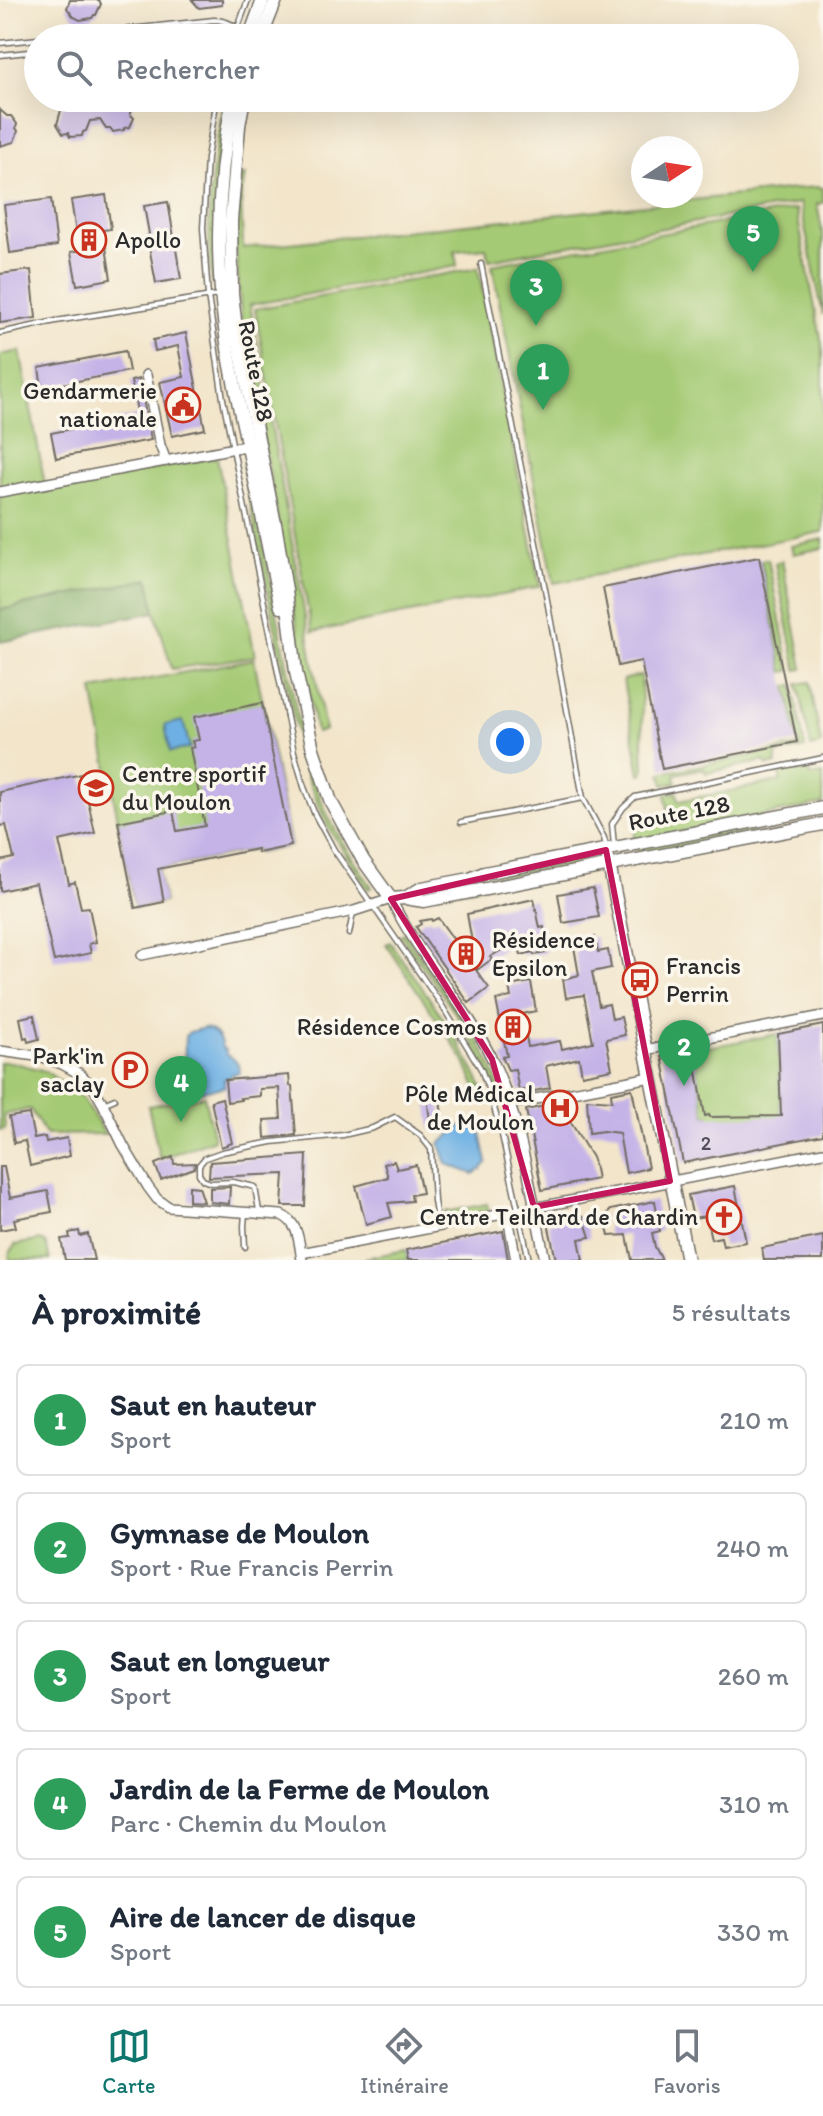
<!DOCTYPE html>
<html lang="fr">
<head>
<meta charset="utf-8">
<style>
  :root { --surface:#fff; --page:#f2f2f3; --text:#1f2937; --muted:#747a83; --line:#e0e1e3; --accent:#0f766e }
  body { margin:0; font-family:Itim,sans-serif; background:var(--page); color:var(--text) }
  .compass { position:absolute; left:631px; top:136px; width:72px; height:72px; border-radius:50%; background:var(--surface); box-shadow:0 8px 32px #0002; rotate:78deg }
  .you { position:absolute; left:510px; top:742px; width:28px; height:28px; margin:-20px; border:6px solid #fff; border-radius:50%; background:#1a73e8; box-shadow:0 0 0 12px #1a73e833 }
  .badge { display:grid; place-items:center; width:52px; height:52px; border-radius:50%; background:var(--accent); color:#fff; font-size:26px; font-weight:700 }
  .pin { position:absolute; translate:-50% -66px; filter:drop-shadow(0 2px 4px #0008) }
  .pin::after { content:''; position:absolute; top:42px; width:28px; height:24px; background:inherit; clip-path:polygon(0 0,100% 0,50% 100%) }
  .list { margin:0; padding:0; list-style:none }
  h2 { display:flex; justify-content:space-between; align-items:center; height:104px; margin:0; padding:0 32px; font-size:34px }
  h2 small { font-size:26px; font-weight:400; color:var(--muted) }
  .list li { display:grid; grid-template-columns:52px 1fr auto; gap:24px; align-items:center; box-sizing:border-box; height:112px; margin:0 16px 16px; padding:0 16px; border:2px solid var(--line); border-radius:12px }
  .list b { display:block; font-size:30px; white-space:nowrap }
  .list p { margin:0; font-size:26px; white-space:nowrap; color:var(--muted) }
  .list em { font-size:26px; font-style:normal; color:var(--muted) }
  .icon { flex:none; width:44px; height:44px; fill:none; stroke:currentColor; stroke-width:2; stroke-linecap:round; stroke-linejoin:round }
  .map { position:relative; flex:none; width:823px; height:1260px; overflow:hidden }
  .search { position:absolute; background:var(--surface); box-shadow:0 8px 32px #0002; left:24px; right:24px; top:24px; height:88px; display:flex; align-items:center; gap:20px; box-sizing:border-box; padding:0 28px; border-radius:44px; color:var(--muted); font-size:30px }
  .sheet { height:744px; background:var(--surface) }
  nav { display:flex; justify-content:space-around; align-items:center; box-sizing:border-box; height:112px; border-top:2px solid var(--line); background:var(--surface); font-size:22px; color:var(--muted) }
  nav a { display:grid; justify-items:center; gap:4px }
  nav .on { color:var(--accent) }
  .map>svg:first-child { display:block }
  .green { fill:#a5ca74; stroke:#687a50; stroke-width:2 }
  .forest { fill:#84ae66; stroke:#586c48; stroke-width:2 }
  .water { fill:#6eb0e3; stroke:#4c6e87; stroke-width:2 }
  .building { fill:#c5b3e7 }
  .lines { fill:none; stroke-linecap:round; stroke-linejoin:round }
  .lane-casing { stroke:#716c63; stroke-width:7 }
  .street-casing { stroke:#716c63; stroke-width:12 }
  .secondary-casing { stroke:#716c63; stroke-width:15 }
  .lane { stroke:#fff; stroke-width:4 }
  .street { stroke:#fff; stroke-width:9 }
  .secondary { stroke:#fff; stroke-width:12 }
  .marked { fill:none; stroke:#c2185b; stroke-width:6; stroke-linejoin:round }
  .labels { text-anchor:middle; stroke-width:7; stroke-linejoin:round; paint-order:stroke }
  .number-label { font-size:20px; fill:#524d5a }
  .poi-label { font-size:24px; fill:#2b2b2b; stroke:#fbf7ec; text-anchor:end }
  .street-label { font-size:24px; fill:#2b2b2b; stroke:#fbf7ec }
</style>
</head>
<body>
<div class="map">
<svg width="823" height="1260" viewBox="0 0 823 1260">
  <rect width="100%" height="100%" fill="#fbf7ec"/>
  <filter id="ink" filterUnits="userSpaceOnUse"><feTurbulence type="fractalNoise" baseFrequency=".0125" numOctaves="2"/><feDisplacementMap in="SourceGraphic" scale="16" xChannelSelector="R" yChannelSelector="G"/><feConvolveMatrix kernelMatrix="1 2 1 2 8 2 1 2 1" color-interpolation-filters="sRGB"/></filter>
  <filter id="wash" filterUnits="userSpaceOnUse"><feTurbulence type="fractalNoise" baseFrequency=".006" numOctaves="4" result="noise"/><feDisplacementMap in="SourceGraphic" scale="32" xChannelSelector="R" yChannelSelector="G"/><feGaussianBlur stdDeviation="1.8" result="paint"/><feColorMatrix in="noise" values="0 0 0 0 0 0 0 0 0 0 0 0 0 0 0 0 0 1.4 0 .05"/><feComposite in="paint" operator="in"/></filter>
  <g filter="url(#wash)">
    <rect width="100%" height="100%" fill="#f2e5ca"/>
    <g class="green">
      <path d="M224 98H230L215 280 212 283C204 221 213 159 224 98Z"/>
      <polygon points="245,175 241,197 243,248 814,187 823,188 823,203 817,204 823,236 823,315 800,203 489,260 486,248 455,251 457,266 250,305 325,730 316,733 241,316 236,248 238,178"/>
      <polygon points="796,209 823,349 823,532 554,583 492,265"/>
      <polygon points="478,268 540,586 512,593 312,632 255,309"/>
      <polygon points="20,351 46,490 217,457 255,656 172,669 155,612 149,579 0,610 0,355"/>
      <path d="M242 464 250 477 302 739C308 759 313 780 321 799 333 831 353 859 372 887L368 889 328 827 308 780 292 711Z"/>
      <polygon points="823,539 823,548 793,554 791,546"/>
      <polygon points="768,559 790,671 783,672 761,560"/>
      <polygon points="782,561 803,669 797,670 775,563"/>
      <polygon points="254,659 291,846 258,853 257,849 158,869 164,902 135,908 93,690"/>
      <polygon points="641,675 644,773 640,774 623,680"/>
      <polygon points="810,682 821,744 811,747 798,684"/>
      <polygon points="793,685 805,748 776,754 777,764 767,766 765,761 706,773 704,768 675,774 676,783 664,785 661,773 799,746 787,686"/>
      <polygon points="808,767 810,776 823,774 823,804 632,841 637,827 669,820 666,794 677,792 679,801 781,781 780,773"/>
      <polygon points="753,825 754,834 638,856 636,847"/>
      <polygon points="582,858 584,867 428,896 429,893 484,877"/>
      <path d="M404 933 475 1035 490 1063 504 1098 499 1099C479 1039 437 987 400 935Z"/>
      <path d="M390 942C426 994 465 1043 488 1103L483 1104 464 1060 386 944Z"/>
      <polygon points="778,1034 781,1116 715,1133 709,1115 705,1116 693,1050"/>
      <polygon points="0,1062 11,1062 45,1071 81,1096 105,1134 46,1135 30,1109 4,1115 5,1129 0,1130"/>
      <polygon points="204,1096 214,1139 160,1159 148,1106"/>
      <polygon points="487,1204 488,1211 447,1219 445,1212"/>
      <polygon points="41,1240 46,1244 50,1260 10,1260 9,1255 15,1245"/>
      <polygon points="406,1250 408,1260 363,1260 365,1258"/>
    </g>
    <polygon class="forest" points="149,579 155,612 0,642 0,610"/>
    <g class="water">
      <polygon points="183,721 190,748 170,752 165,725"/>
      <path d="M204 1028C214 1030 221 1038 222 1048L226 1050V1054C235 1060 239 1061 240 1073L232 1074 229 1078 224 1079V1087L188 1093 184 1089 185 1036 190 1032Z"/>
      <polygon points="469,1122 476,1122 479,1125 487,1162 482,1169 473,1174 447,1164 440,1144 461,1126"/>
    </g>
    <g id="blocks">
      <g class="building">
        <polygon points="70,0 99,0 101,4 96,15 94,15 92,18 80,20 74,17 67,8"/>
        <polygon points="192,0 222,0 222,5 199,8"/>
        <polygon points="79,98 119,98 121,101 126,100 132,110 130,114 134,118 130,127 124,128 124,130 113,132 111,129 106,129 100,120 90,121 86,131 83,132 82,136 70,137 68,133 63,134 57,124 62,107 67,103 77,101"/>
        <polygon points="0,110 7,116 11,116 17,124 16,128 18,131 14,142 0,146"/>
        <polygon points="106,195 111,229 96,231 99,248 106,247 111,279 77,285 71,252 81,250 78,233 76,233 71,200"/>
        <polygon points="51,199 57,246 10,253 4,205"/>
        <polygon points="168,202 181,279 156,283 147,236 149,234 144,206"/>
        <polygon points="31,270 36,318 0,323 0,274"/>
        <polygon points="186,333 205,429 172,436 160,382 184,377 178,346 155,351 153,340"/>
        <polygon points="125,351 129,371 42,388 39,368"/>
        <polygon points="139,379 151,440 56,458 51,433 138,416 131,381"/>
        <polygon points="759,557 797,742 662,769 641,661 618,666 603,588"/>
        <polygon points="262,703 291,846 258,853 257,849 158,869 164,902 135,908 118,822 173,811 177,831 205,826 190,748 194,747 192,741 199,740 194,717"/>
        <polygon points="82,774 95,833 59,841 69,884 75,882 81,908 89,907 96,942 89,944 91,953 54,961 36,883 0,891 0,861 14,858 6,825 0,826 0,792"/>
        <polygon points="593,888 599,917 563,923 558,894"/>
        <polygon points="534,899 540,928 544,927 545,935 542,936 546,953 534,955 533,952 521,955 516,934 500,938 503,949 490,957 492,959 477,970 467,914"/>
        <polygon points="438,918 489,988 469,1003 416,927 421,924 420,921 431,919 432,921"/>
        <polygon points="595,937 598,952 608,950 611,968 592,972 599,1006 609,1004 612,1019 621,1017 625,1035 606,1039 612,1069 582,1075 579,1058 546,1066 550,1088 524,1093 524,1090 519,1091 515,1069 508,1070 502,1057 507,1056 496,1000 511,997 509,986 531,982 536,1011 522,1014 528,1047 560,1041 562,1049 593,1042 584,995 566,998 563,979 579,975 573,941"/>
        <polygon points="34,1015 39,1039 28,1042 27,1037 24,1038 20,1018"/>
        <polygon points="823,1025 823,1135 683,1163 662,1056 693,1050 705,1116 709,1115 710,1117 781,1116 778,1034"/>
        <polygon points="289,1075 290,1086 292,1086 296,1135 265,1138 264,1120 281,1119 279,1088 260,1089 260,1096 240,1098 241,1100 227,1102 225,1080"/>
        <polygon points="632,1089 648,1168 626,1173 619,1133 603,1131 589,1133 587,1099 612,1101 611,1093"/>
        <polygon points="439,1094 444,1128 431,1130 427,1096"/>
        <polygon points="222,1098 232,1143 221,1147 211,1101"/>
        <polygon points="559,1103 593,1159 597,1179 542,1190 526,1110"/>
        <polygon points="29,1114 34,1139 45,1137 46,1142 67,1138 70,1156 30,1166 25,1141 14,1143 9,1117"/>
        <polygon points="307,1155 305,1206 282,1206 284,1174 209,1177 210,1162"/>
        <polygon points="173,1157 174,1164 195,1163 194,1168 161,1180 155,1164"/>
        <polygon points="394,1161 397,1169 416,1165 422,1193 411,1195 412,1201 388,1203 392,1217 366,1224 356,1186 388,1177 384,1164"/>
        <polygon points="0,1167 4,1167 10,1198 48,1191 52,1212 14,1219 16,1227 0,1230"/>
        <polygon points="189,1186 199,1187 204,1202 189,1201"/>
        <polygon points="735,1186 746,1242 723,1246 721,1237 711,1239 706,1216 693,1218 688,1195"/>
        <polygon points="230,1187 229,1204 210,1202 210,1188"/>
        <polygon points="655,1201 660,1231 652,1233 655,1247 662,1260 632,1260 627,1235 609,1236 607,1227 609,1226 605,1216 611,1210"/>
        <polygon points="583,1216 590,1237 579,1239 583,1260 556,1260 548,1223"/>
        <polygon points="79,1231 80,1236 88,1234 94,1260 65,1260 61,1239 70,1238 69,1233"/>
        <polygon points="503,1231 508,1260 408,1260 406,1250"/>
        <polygon points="823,1236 823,1260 764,1260 762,1248"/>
      </g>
    </g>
  </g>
  <g filter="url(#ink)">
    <use href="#blocks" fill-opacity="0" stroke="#716c63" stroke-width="2"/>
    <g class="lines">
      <g class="lane-casing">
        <g id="lane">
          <path d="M45 38C52 37 60 37 67 36 85 32 81 27 102 32L214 20C229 20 235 28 249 32"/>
          <polyline points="155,38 224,33 236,29"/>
          <polyline points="234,38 248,0"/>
          <polyline points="0,43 38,39"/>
          <polyline points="0,55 38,51"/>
          <polyline points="217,98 207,158 203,228 208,296 223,399 294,752 304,787 315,815 334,850 441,1004 481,1069 489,1091 502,1135 529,1260"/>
          <polyline points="481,264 545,589 583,798 604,838 606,846"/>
          <polyline points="0,333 56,321 218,295"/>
          <polyline points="461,822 583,798"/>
          <polyline points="614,846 612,824 623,808 635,797 823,758"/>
          <polyline points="349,934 353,913"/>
          <polyline points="103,1104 115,1099"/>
          <polyline points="259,1211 255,1187 233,1182 211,1183 203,1180 199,1174 199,1165 205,1158 222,1152 272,1142 343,1135 373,1128 395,1117 420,1135 431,1149 434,1201 438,1226"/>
          <polyline points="245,1213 244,1226 245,1247"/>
        </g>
      </g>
      <g class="street-casing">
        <g id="street">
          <polyline points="146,375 160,445 166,461"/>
          <polyline points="0,492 251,445"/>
          <path d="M142 955 354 911 391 899C418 957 465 1002 492 1059 521 1118 532 1196 545 1260"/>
          <polyline points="645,1050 823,1016"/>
          <path d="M0 1051 43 1057 62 1064 80 1074 94 1088 103 1104 123 1145 148 1187 157 1199 169 1207 281 1215C299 1222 299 1243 302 1260"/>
          <polyline points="509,1104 651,1077"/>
          <polyline points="507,1212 516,1260"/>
          <polyline points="301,1253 823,1152"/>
        </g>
      </g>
      <g class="secondary-casing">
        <g id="secondary">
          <polyline points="249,38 263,0"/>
          <polyline points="261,38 276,0"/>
          <path d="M233 98C218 172 215 246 224 321 230 373 244 425 254 476 263 520 271 564 281 607"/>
          <polyline points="244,98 239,126 231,221 232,293 236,329 276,529 286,590 296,672 313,749 331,802 363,860 391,899 405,898 424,901 823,824"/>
          <polyline points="608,859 687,1260"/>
          <polyline points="405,898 422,888 470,879 484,873 823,808"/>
        </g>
      </g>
      <use href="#lane" class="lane"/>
      <use href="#street" class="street"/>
      <use href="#secondary" class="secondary"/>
    </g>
  </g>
  <path class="marked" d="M606 850 670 1181 534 1207 492 1059 391 899Z"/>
  <defs>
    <g id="building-ring" transform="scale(1.8)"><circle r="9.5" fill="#fbf7ec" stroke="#c8321e" stroke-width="1.5"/><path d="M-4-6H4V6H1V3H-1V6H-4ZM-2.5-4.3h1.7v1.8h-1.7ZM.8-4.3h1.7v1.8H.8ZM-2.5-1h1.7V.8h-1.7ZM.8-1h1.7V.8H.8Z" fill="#c8321e"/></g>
    <g id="civic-ring" transform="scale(1.8)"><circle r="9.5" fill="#fbf7ec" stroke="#c8321e" stroke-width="1.5"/><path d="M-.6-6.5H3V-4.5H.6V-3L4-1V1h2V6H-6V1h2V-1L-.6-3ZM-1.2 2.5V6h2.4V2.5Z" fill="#c8321e"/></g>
    <g id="university-ring" transform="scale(1.8)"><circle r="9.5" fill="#fbf7ec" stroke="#c8321e" stroke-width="1.5"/><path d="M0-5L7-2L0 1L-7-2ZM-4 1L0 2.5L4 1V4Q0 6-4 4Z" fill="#c8321e"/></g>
    <g id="bus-ring" transform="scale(1.8)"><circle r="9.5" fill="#fbf7ec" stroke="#c8321e" stroke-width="1.5"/><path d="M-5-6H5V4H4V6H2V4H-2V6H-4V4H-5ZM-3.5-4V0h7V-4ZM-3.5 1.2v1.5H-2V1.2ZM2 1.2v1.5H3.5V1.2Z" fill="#c8321e"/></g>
    <g id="parking-ring" transform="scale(1.8)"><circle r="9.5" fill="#fbf7ec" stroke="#c8321e" stroke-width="1.5"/><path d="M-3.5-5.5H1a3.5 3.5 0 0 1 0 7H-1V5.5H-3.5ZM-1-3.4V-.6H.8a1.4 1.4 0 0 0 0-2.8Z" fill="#c8321e"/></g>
    <g id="hospital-ring" transform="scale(1.8)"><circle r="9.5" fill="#fbf7ec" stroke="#c8321e" stroke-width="1.5"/><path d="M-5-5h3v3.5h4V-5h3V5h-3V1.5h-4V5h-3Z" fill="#c8321e"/></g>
    <g id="church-ring" transform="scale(1.8)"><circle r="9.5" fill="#fbf7ec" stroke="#c8321e" stroke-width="1.5"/><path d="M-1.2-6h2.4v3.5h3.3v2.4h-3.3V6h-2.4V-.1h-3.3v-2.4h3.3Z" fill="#c8321e"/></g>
  </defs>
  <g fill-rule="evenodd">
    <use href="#building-ring" x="89" y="240"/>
    <use href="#civic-ring" x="183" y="405"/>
    <use href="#university-ring" x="96" y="788"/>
    <use href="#building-ring" x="466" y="954"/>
    <use href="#bus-ring" x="640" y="980"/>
    <use href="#building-ring" x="513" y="1027"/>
    <use href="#parking-ring" x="130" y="1070"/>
    <use href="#hospital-ring" x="560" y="1108"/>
    <use href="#church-ring" x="724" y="1217"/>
  </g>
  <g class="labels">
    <g class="number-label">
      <text x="706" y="1150">2</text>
    </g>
    <g class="poi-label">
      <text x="115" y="248" text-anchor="start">Apollo</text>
      <text x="157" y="399">Gendarmerie<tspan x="157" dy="28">nationale</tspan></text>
      <text x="122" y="782" text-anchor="start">Centre sportif<tspan x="122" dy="28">du Moulon</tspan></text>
      <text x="492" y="948" text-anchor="start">Résidence<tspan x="492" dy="28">Epsilon</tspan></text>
      <text x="666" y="974" text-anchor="start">Francis<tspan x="666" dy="28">Perrin</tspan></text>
      <text x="487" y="1035">Résidence Cosmos</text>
      <text x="104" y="1064">Park'in<tspan x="104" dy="28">saclay</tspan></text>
      <text x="534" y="1102">Pôle Médical<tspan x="534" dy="28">de Moulon</tspan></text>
      <text x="698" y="1225">Centre Teilhard de Chardin</text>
    </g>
    <g class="street-label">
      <text transform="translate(256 371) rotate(79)" y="8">Route 128</text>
      <text transform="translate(679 813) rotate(-11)" y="8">Route 128</text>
    </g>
  </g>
</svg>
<svg class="compass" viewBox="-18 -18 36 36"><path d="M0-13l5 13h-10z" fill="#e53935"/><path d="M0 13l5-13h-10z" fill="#747a83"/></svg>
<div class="you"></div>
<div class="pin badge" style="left:543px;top:410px;background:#2e9e5b">1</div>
<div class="pin badge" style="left:684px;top:1086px;background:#2e9e5b">2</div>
<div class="pin badge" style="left:536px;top:326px;background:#2e9e5b">3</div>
<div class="pin badge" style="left:181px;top:1122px;background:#2e9e5b">4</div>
<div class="pin badge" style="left:753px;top:272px;background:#2e9e5b">5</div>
<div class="search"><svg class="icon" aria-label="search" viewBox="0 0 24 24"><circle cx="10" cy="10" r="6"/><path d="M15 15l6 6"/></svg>Rechercher</div>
</div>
<section class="sheet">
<h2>À proximité<small>5 résultats</small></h2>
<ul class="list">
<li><span class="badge" style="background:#2e9e5b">1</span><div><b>Saut en hauteur</b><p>Sport</p></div><em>210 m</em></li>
<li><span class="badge" style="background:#2e9e5b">2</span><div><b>Gymnase de Moulon</b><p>Sport · Rue Francis Perrin</p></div><em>240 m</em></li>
<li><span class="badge" style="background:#2e9e5b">3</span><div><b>Saut en longueur</b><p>Sport</p></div><em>260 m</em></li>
<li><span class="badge" style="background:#2e9e5b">4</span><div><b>Jardin de la Ferme de Moulon</b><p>Parc · Chemin du Moulon</p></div><em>310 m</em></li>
<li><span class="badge" style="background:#2e9e5b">5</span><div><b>Aire de lancer de disque</b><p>Sport</p></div><em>330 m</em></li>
</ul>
</section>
<nav>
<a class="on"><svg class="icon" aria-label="map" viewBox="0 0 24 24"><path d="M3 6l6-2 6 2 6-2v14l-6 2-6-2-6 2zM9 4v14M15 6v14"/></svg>Carte</a>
<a><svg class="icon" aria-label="directions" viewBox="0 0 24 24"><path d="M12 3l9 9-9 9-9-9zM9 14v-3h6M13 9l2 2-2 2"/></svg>Itinéraire</a>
<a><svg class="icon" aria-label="saved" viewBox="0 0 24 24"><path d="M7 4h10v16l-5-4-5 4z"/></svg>Favoris</a>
</nav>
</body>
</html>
